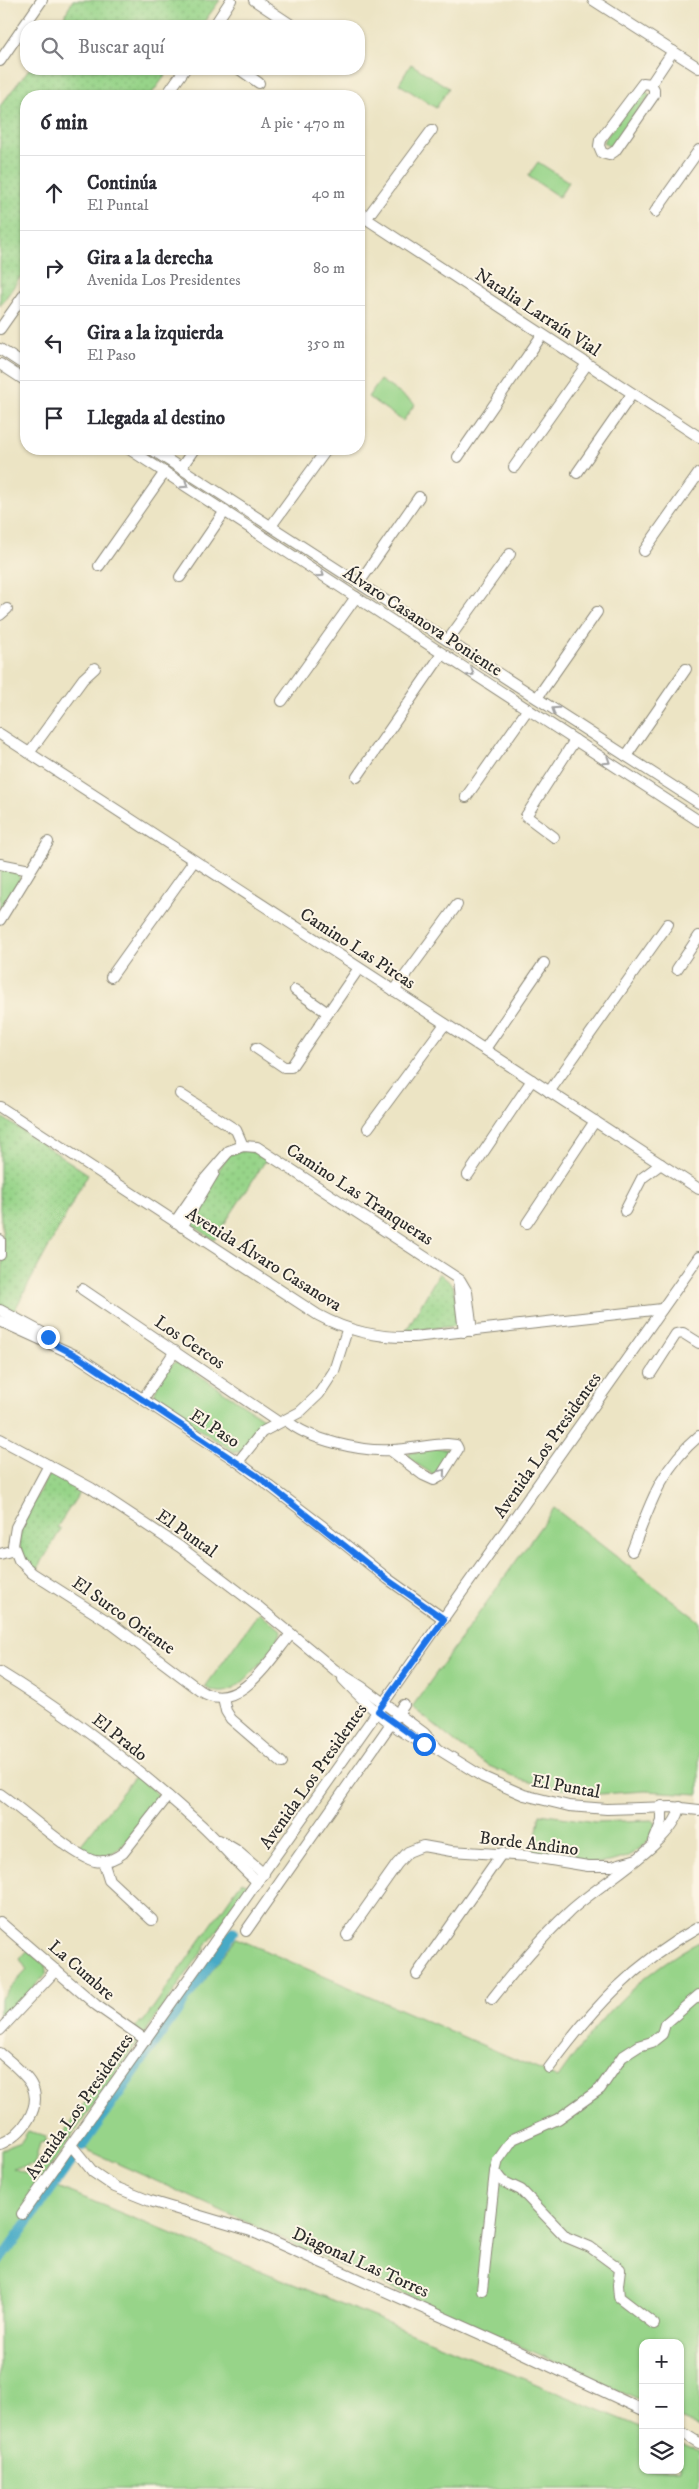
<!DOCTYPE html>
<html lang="es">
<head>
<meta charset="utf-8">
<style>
  :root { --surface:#fff; --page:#f7f7f7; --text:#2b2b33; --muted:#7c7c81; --line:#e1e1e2 }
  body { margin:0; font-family:"IM FELL DW Pica",serif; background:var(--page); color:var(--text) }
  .controls { position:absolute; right:15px; bottom:15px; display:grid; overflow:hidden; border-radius:10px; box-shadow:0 1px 4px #0004 }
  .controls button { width:45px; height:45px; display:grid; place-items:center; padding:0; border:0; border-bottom:1px solid var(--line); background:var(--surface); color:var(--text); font:25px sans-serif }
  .stop { position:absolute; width:15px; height:15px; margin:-11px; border:4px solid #1a73e8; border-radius:50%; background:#fff }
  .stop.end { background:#1a73e8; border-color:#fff; box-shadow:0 1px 5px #0008 }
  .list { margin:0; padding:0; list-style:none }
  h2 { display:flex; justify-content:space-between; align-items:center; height:65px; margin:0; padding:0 20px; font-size:21px }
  h2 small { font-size:16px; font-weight:400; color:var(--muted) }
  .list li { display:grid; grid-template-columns:32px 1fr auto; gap:15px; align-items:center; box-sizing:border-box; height:75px; padding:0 20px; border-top:1px solid var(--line) }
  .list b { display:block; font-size:19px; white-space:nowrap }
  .list p { margin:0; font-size:16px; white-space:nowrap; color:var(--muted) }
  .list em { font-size:16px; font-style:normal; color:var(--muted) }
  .icon { flex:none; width:28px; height:28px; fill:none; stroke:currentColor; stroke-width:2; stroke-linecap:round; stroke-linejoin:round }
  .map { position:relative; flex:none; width:699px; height:2489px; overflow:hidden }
  .search { position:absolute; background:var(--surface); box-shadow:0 1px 4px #0004; left:20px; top:20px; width:345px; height:55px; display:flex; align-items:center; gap:12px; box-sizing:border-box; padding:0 18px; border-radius:20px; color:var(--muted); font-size:19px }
  .panel { position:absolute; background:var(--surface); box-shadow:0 1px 4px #0004; left:20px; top:90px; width:345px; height:365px; border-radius:20px }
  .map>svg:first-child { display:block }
  .grass { fill:#97d489; stroke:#61805a }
  .park { fill:url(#park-dots); stroke:#61805a }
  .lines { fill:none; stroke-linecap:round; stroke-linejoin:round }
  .canal { stroke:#47aac6; stroke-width:10 }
  .minor-casing { stroke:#8c8878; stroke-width:12 }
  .minor { stroke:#fff; stroke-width:10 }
  .oneway { stroke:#a0a0a0 }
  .route { stroke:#1a73e8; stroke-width:6 }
  .labels { text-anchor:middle; stroke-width:4; stroke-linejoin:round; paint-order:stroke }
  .street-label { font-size:18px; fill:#2b2b2b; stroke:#fcf5e5 }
</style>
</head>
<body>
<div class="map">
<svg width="699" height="2489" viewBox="0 0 699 2489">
  <defs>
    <pattern id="park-dots" width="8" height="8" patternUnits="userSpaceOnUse" patternTransform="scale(1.25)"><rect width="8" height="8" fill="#97d489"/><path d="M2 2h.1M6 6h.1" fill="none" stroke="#82b676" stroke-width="1.8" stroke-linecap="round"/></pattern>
  </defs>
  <rect width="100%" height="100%" fill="#fcf5e5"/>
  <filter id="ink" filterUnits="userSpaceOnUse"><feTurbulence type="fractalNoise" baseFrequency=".02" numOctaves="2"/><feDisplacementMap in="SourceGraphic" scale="10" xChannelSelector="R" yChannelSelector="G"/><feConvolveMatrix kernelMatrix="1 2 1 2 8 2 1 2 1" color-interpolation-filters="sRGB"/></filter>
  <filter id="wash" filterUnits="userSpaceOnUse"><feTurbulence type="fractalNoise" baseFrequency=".0096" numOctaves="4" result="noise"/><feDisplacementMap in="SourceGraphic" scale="20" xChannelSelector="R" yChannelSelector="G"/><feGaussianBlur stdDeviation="1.12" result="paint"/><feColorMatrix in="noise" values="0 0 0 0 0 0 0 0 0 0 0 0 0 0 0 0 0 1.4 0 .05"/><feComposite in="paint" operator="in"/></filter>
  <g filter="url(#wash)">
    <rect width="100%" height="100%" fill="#ece4c4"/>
    <g class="grass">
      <polygon points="411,64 449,88 436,108 399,84"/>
      <polygon points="642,88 650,95 611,148 603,142"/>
      <polygon points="538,162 569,182 559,197 528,176"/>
      <polygon points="380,380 415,404 403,421 368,397"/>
      <polygon points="0,868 18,874 20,879 0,909"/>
      <path d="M178 1361 266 1420 265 1425 240 1452H234L155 1401C151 1390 168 1363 178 1361Z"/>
      <polygon points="437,1448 452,1450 434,1475 409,1459 409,1453"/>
      <polygon points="554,1508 699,1621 699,1794 645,1791 600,1794 561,1789 521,1780 489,1766 461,1747 412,1707"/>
      <path d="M259 1612 281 1630C283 1641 243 1686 231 1690 222 1694 212 1692 205 1687Z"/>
      <path d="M136 1775 158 1795C156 1804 149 1812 144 1819 127 1842 109 1870 79 1847Z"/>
      <path d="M540 1814 595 1822 652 1820 656 1823C651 1849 620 1864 595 1863 575 1862 553 1855 533 1852Z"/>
      <polygon points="242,1881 249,1885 144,2034 135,2028 139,2022 143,2022"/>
      <path d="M236 1938 558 2078C597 2022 637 1974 699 1942V2427L680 2419V2343H643V2402L81 2147Z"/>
      <polygon points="28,1950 46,1966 46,1974 0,2023 0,1999 27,1970 20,1959"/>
      <polygon points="131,2037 138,2042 41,2180 643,2428 643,2470 680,2470 680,2443 699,2451 699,2489 0,2489 0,2150 21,2142 28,2131 46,2136 45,2142 40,2143 34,2165 13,2168 33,2176"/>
    </g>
    <g class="park">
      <polygon points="73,0 220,0 201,26 59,26"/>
      <polygon points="29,69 170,69 150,96 26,96 26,269 0,306 0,106"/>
      <polygon points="0,1116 88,1174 13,1313 0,1306 4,1248 0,1209"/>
      <polygon points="244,1150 254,1152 266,1160 214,1240 188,1222 228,1155"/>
      <polygon points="439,1273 453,1285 460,1323 456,1326 406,1331"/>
      <path d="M51 1474 61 1476 82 1489 57 1527 61 1529 37 1570C0 1545 31 1509 46 1479Z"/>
    </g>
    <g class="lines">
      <g class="canal">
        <polyline points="82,2146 233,1932"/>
        <polyline points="0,2261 72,2160"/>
      </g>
    </g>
  </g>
  <g filter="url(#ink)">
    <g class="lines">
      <g class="minor-casing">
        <g id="minor">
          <polyline points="254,0 290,24"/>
          <polyline points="593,0 699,68"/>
          <polyline points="214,26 231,0"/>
          <polyline points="0,61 42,0"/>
          <polyline points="239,69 259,83"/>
          <polygon points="643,83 651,84 654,89 654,95 615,151 609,155 602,153 599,146 600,140"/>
          <polyline points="651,84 673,51"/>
          <polyline points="166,96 185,69"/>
          <polyline points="655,212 699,150"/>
          <polyline points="359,214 699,437"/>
          <polyline points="366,219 432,130"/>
          <polyline points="0,329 26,292"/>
          <polyline points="0,349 26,366"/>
          <polyline points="0,364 26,381"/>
          <polyline points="129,449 699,821"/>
          <polyline points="151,449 699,803"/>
          <polyline points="458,457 542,335"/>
          <polyline points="514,467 587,364"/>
          <polyline points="181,468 194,449"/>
          <polyline points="577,473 632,394"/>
          <polyline points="271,526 327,449"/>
          <polyline points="644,551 699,473"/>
          <polyline points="99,566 165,472"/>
          <polyline points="180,577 225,511"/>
          <polyline points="359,583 419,497"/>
          <polyline points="0,615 7,609"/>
          <polyline points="448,640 510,554"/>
          <polyline points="537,698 597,612"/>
          <polyline points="282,701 356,597"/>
          <polyline points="0,734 699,1189"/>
          <polyline points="29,753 83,679 95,668"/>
          <polyline points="626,756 686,669"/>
          <polyline points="357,777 442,654"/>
          <polyline points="466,797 528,709"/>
          <polyline points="554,837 526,816 575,740"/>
          <polyline points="0,864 30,870"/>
          <polyline points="0,920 48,842"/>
          <polyline points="677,969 699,936"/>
          <polyline points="111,977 194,861"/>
          <polyline points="295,990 328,1013"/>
          <polyline points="394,991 457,905"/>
          <polyline points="256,1048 284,1067 291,1067 359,968"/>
          <polyline points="485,1049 544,963"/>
          <polyline points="549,1092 668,924"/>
          <polyline points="180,1094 236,1130 243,1146"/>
          <path d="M0 1107 318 1315C349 1332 379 1338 414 1337L662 1309"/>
          <polyline points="368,1128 445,1024"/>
          <polyline points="468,1175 532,1080"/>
          <polyline points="625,1211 642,1178 661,1164"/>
          <polyline points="175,1222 204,1180 229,1151 243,1146 257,1147 460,1280 467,1292 472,1331"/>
          <polyline points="527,1223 595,1121"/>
          <polyline points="182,1227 214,1173"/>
          <polyline points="0,1240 0,1255"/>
          <polyline points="458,1282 464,1332"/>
          <polyline points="82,1289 278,1422"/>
          <polyline points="0,1310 41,1332 51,1340"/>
          <polyline points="0,1321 77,1356 238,1462 321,1525 388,1579 444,1619"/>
          <polyline points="651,1373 676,1334 683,1333 699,1343"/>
          <polyline points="143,1399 175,1351"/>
          <path d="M286 1420C308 1440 362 1452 392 1450 410 1449 428 1445 447 1444L456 1445 458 1449 441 1476 434 1480 423 1475 390 1450"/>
          <polyline points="0,1439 91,1488 180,1547 260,1608 335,1670 362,1687 424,1733 438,1749 483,1777 524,1795 569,1806 607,1809 672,1807 699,1810"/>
          <polyline points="238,1462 262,1432 300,1412 319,1394 334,1371 347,1330"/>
          <path d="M49 1465 16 1527 13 1545 19 1560 32 1573 112 1624 201 1691C238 1715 271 1658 291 1634"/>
          <path d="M632 1551C650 1505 660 1469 699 1436"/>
          <polyline points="0,1554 14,1550"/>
          <path d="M0 1672C72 1716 139 1769 201 1825 221 1843 237 1865 258 1882"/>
          <path d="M343 1679C368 1706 402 1737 437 1749"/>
          <polyline points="223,1697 226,1711 231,1719 282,1763"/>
          <path d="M0 1794C22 1809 73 1856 95 1861 105 1863 115 1859 123 1853L168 1796"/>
          <polyline points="219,1840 236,1850 264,1874"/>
          <polyline points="654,1841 662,1821 662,1806"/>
          <polyline points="103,1861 109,1880 152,1920"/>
          <polyline points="0,1922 96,2005 146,2040"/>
          <polyline points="246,1931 404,1705"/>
          <polyline points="347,1935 397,1864 408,1852 423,1846 451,1851 527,1856 588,1866 612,1866 637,1859"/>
          <polyline points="417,1974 502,1853"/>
          <path d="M492 1999C516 1969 540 1939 568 1913 594 1887 675 1842 680 1807"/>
          <polyline points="0,2030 56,1970"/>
          <path d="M0 2053C10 2062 24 2072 31 2084 44 2107 21 2136 0 2144"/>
          <path d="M549 2068C592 2009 634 1963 699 1927"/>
          <polyline points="71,2145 93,2172 115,2187 150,2201 251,2231 505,2345 643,2410"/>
          <polyline points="495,2172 502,2181 521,2190 566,2237 590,2247 620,2269 618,2285 619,2297 654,2324"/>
          <polyline points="22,2214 699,1257"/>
          <polyline points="482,2290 495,2172 498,2160 513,2139 558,2119 600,2089 622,2057 639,2046 652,2042 662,2034 665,2024 699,1995"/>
          <polyline points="680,2431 699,2443"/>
        </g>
      </g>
      <use href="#minor" class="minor"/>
    </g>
    <defs><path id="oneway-chevron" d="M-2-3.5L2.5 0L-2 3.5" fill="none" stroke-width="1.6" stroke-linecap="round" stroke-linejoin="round" transform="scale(1.25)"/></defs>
    <g class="oneway">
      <use href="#oneway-chevron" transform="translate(185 485) rotate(33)"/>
      <use href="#oneway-chevron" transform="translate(321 574) rotate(33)"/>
      <use href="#oneway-chevron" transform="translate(471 673) rotate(33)"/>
      <use href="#oneway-chevron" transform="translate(555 710) rotate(-147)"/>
      <use href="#oneway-chevron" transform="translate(607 761) rotate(33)"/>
      <use href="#oneway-chevron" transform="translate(443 1472) rotate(-50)"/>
    </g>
  </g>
  <g class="lines" filter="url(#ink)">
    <polyline class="route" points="48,1337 58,1346 77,1356 256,1475 388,1580 444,1619 378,1711 424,1744"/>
  </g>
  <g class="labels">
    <g class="street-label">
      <text transform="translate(538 312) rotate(33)" y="6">Natalia Larraín Vial</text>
      <text transform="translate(423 621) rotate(33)" y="6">Álvaro Casanova Poniente</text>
      <text transform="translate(358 948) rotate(33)" y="6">Camino Las Pircas</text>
      <text transform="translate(360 1194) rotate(33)" y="6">Camino Las Tranqueras</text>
      <text transform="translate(264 1259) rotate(32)" y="6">Avenida Álvaro Casanova</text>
      <text transform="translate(190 1342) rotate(34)" y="6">Los Cercos</text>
      <text transform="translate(215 1428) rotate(33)" y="6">El Paso</text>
      <text transform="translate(547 1445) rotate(-55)" y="6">Avenida Los Presidentes</text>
      <text transform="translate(187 1533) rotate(35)" y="6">El Puntal</text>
      <text transform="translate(124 1615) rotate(35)" y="6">El Surco Oriente</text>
      <text transform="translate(120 1737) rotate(38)" y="6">El Prado</text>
      <text transform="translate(313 1776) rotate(-55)" y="6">Avenida Los Presidentes</text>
      <text transform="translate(566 1786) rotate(10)" y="6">El Puntal</text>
      <text transform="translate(529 1843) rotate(7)" y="6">Borde Andino</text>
      <text transform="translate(82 1970) rotate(41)" y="6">La Cumbre</text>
      <text transform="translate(79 2106) rotate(-55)" y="6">Avenida Los Presidentes</text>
      <text transform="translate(361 2262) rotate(24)" y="6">Diagonal Las Torres</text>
    </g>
  </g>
</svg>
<div class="controls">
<button>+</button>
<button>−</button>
<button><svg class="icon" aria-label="layers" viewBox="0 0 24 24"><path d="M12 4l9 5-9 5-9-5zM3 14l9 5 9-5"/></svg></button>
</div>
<div class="stop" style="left:424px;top:1744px"></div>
<div class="stop end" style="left:48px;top:1337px"></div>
<div class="search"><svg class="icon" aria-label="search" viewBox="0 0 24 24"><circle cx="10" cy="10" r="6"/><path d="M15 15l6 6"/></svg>Buscar aquí</div>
<section class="panel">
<h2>6 min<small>A pie · 470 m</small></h2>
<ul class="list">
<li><svg class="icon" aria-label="ahead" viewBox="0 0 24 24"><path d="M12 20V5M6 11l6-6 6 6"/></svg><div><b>Continúa</b><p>El Puntal</p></div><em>40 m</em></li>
<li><svg class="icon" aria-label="right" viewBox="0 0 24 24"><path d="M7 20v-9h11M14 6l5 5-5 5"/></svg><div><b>Gira a la derecha</b><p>Avenida Los Presidentes</p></div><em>80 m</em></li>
<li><svg class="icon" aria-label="left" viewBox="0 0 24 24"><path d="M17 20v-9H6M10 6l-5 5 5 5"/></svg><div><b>Gira a la izquierda</b><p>El Paso</p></div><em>350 m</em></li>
<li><svg class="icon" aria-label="arrive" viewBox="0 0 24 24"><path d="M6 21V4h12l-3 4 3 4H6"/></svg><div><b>Llegada al destino</b></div></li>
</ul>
</section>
</div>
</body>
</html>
